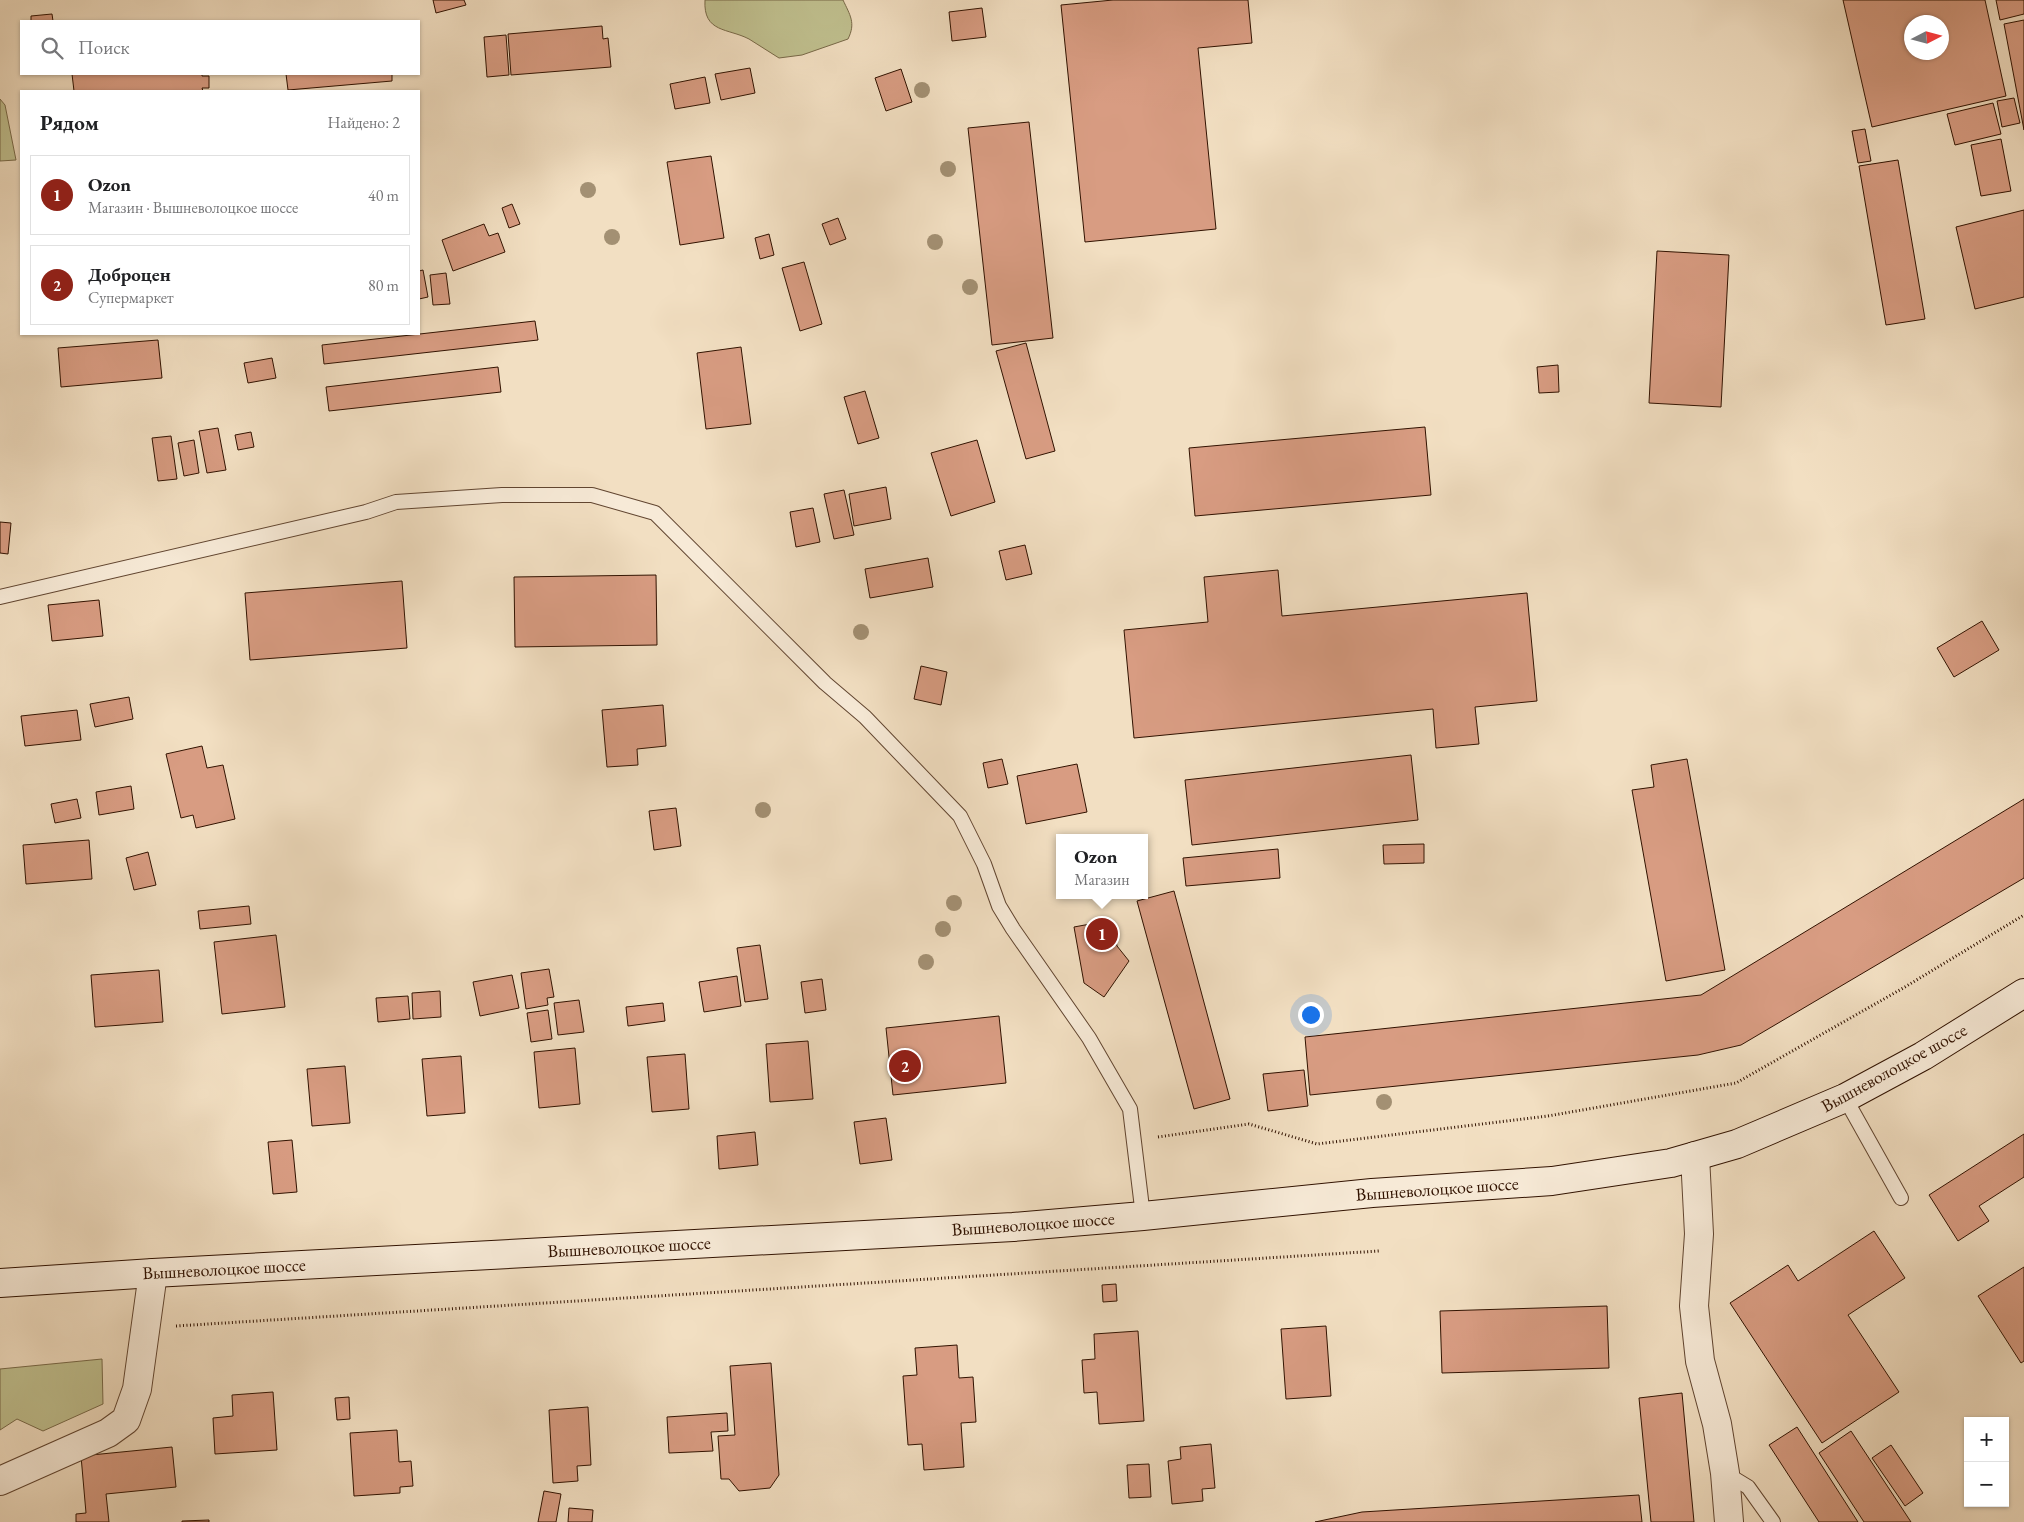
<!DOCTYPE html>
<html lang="ru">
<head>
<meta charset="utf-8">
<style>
  :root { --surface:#fff; --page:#f2f2f2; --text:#202124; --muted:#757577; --line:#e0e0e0; --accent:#8f2418 }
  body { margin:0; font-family:"EB Garamond",serif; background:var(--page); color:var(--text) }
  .controls { position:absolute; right:15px; bottom:15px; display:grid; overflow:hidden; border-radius:0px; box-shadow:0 1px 4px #0004 }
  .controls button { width:45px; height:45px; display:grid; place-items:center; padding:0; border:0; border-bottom:1px solid var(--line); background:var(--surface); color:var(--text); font:25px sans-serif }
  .compass { position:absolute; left:1904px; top:15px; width:45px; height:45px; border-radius:50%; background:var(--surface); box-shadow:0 1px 4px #0004; rotate:84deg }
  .you { position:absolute; left:1310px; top:1014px; width:18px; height:18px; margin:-12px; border:4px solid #fff; border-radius:50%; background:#1a73e8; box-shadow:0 0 0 8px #1a73e833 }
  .badge { display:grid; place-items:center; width:32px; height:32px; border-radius:50%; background:var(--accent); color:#fff; font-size:16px; font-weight:700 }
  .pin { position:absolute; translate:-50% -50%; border:2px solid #fff; box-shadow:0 1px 5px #0006 }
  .popup { position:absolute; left:1056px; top:834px; width:92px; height:65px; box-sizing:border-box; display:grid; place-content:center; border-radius:0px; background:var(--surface); filter:drop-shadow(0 1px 4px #0005); font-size:16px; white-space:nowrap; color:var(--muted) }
  .popup b { font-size:19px; color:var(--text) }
  .popup::after { content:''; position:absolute; left:50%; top:100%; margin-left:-10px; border:10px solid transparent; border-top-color:var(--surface) }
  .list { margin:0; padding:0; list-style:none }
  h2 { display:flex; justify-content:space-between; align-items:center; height:65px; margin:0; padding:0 20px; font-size:21px }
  h2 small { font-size:16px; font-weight:400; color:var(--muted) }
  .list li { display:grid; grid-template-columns:32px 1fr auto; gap:15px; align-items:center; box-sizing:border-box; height:80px; margin:0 10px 10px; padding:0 10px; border:1px solid var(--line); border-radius:0px }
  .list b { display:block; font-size:19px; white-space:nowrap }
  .list p { margin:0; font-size:16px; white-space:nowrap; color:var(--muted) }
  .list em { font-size:16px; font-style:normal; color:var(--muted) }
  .icon { flex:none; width:28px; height:28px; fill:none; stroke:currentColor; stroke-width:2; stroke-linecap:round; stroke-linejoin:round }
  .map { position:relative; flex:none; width:2024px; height:1522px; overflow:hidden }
  .search { position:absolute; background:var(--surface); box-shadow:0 1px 4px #0004; left:20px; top:20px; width:400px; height:55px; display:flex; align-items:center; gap:12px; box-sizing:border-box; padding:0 18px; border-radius:0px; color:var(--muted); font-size:19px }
  .panel { position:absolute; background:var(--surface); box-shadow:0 1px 4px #0004; left:20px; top:90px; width:400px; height:245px; border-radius:0px }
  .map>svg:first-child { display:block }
  .green { fill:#c0c08f; stroke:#786948 }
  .building { fill:#d89c82; stroke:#311200; fill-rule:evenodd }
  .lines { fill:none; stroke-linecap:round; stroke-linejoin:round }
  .lane-casing { stroke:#614530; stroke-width:16 }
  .street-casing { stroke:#614530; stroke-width:30 }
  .secondary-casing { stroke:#311200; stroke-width:30 }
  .path { stroke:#311200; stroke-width:3; stroke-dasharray:1 2.5; stroke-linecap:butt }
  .lane { stroke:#f7ead7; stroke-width:14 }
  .street { stroke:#f7ead7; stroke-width:28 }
  .secondary { stroke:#f7ead7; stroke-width:28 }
  .tree { fill:#a39073 }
  .labels { text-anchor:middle; stroke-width:4.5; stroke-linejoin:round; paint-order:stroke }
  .street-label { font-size:18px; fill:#311200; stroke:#f7ead7 }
</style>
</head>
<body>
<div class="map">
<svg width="2024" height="1522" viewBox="0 0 2024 1522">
  <rect width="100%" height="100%" fill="#f2dfc2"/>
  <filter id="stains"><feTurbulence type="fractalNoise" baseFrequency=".004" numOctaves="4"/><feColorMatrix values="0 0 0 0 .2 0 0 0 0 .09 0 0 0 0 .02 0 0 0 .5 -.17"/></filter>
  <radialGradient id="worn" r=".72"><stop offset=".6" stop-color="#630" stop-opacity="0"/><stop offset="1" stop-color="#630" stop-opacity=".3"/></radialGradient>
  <g class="green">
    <path d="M705 0H843C850 15 856 23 848 39L802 55 779 58C769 52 759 45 749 39 728 28 703 33 705 0Z"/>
    <polygon points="0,99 5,105 16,160 0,161"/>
    <polygon points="102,1359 103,1404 43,1431 17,1419 0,1430 0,1369"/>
  </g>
  <g class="building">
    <polygon points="433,0 464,0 466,5 436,13"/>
    <polygon points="1113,0 1248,0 1252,43 1198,48 1216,229 1085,242 1061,5"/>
    <path d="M1843 0H1985L2006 96 1872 127ZM1912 22H1942V52H1912Z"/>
    <polygon points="1996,0 2024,0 2024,14 2000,20"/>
    <polygon points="982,8 986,37 952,41 949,12"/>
    <polygon points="52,14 53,21 31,21 31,16"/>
    <polygon points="2024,20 2024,130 2004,24"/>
    <polygon points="602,26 603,39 608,38 611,67 511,75 508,34"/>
    <polygon points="506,35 509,75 487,77 484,37"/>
    <polygon points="750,68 755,93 721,100 715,74"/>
    <polygon points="901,69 912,102 886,111 875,78"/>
    <polygon points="72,74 202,74 202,76 209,76 209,88 202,88 203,91 74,91"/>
    <polygon points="286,74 392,74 392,81 288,90"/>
    <polygon points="705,77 710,103 675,109 670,84"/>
    <polygon points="2014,98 2020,123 2002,127 1997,101"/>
    <polygon points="1993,103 2001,134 1955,145 1947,114"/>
    <polygon points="1029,122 1053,338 992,345 968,128"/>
    <polygon points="1865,129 1871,161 1858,163 1852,131"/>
    <polygon points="2001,139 2011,191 1981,196 1971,145"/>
    <polygon points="711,156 724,238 680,245 667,162"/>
    <polygon points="1898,160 1925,319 1886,325 1859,166"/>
    <polygon points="512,204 520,224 509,228 502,208"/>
    <polygon points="2024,210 2024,297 1975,309 1956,227"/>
    <polygon points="838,218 846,239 830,245 822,224"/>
    <polygon points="484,224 489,236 498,233 505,252 453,271 442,240"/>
    <polygon points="769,234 774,255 760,259 755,238"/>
    <polygon points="1657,251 1729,255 1721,407 1649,403"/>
    <polygon points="804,262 822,324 800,331 782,268"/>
    <polygon points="423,270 428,297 419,299 419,271"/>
    <polygon points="446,273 450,304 433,305 430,275"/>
    <polygon points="535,321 538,340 324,364 322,345"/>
    <polygon points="158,340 162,378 61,387 58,348"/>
    <polygon points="1026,343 1055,451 1026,459 996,351"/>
    <polygon points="741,347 751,424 706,429 697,353"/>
    <polygon points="272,358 276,378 248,383 244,363"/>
    <polygon points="1558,365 1559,392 1539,393 1537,367"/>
    <polygon points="498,367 501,392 329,411 326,387"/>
    <polygon points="865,391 879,438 858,444 844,397"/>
    <polygon points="1425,427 1431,495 1195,516 1189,448"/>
    <polygon points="218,428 226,470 207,473 199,431"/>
    <polygon points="251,432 254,447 238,450 235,435"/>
    <polygon points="171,436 177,479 158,481 152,438"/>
    <polygon points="194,440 199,473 184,476 178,443"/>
    <polygon points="977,440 995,502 951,516 931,453"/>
    <polygon points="886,487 891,519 854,526 849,494"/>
    <polygon points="844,490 854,535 834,539 824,494"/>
    <polygon points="813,508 820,542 796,547 790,512"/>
    <polygon points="0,522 11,523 8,554 0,553"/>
    <polygon points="1025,545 1032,574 1006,580 999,551"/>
    <polygon points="928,558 933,587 870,598 865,569"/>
    <polygon points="1278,570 1282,616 1527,593 1537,701 1475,707 1479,744 1436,748 1433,709 1134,738 1124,630 1208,622 1204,577"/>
    <polygon points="656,575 657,645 515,647 514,577"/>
    <polygon points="402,581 407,648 250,660 245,593"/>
    <polygon points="99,600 103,636 52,641 48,605"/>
    <polygon points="1982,621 1999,650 1954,677 1937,648"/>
    <polygon points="921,666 947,672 941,705 914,699"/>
    <polygon points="129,697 133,719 95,727 90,704"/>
    <polygon points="663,705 666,746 637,749 638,765 607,767 602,710"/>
    <polygon points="77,710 81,740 25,746 21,716"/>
    <polygon points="202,746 207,768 223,765 235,819 196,828 193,815 181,818 166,754"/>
    <polygon points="1411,755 1418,820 1192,845 1185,780"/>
    <polygon points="1002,759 1008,784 988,788 983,763"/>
    <polygon points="1687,759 1725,970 1666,981 1632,790 1654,787 1651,765"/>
    <polygon points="1077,764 1087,812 1026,824 1017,776"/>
    <polygon points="131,786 134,809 99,815 96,792"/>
    <polygon points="77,799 81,818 55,823 51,804"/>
    <polygon points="2024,799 2024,878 1741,1045 1698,1055 1310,1095 1305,1037 1701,995"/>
    <polygon points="676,808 681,846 654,850 649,811"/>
    <polygon points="89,840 92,879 26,884 23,845"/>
    <polygon points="1424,844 1424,863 1384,864 1383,845"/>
    <polygon points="1278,849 1280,878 1186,886 1183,858"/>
    <polygon points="148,852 156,885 134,890 126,858"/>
    <polygon points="1174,891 1230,1099 1194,1109 1137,901"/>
    <polygon points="249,906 251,924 200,929 198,911"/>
    <polygon points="1112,920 1117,946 1129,961 1104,997 1084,983 1074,927"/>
    <polygon points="276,935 285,1007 222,1014 214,942"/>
    <polygon points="760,945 768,999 745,1002 737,948"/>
    <polygon points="549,969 554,997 547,998 548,1005 526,1009 521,973"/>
    <polygon points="159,970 163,1022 95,1027 91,975"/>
    <polygon points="512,975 519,1008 480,1016 473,982"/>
    <polygon points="737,976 741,1006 704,1012 699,982"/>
    <polygon points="822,979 826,1010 805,1013 801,982"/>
    <polygon points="440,991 441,1017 413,1019 412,993"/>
    <polygon points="408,996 410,1019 378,1022 376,998"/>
    <polygon points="579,1000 584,1032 558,1035 554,1003"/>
    <polygon points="663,1003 665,1021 628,1026 626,1007"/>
    <polygon points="548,1010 552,1039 531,1042 527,1013"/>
    <polygon points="999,1016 1006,1083 893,1095 886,1028"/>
    <polygon points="808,1041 813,1099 770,1102 766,1044"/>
    <polygon points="575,1048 580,1104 539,1108 534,1052"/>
    <polygon points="685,1054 689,1109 652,1112 647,1057"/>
    <polygon points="461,1056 465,1113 427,1116 422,1059"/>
    <polygon points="345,1066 350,1123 312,1126 307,1069"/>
    <polygon points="1304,1070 1308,1106 1268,1111 1263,1074"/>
    <polygon points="886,1118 892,1160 860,1164 854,1122"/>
    <polygon points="755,1132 758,1165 719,1169 717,1136"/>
    <polygon points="2024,1134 2024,1177 1979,1206 1989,1221 1958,1241 1929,1195"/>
    <polygon points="292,1140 297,1192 273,1194 268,1142"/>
    <polygon points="1874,1231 1905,1278 1848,1315 1899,1392 1822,1443 1730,1303 1788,1265 1798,1281"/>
    <polygon points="2024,1267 2024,1361 2021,1363 1978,1296"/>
    <polygon points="1116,1284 1117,1301 1103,1302 1102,1285"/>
    <polygon points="1607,1306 1609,1368 1442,1373 1440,1311"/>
    <polygon points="1326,1326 1331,1396 1286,1399 1281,1329"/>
    <polygon points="1138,1331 1144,1421 1099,1424 1097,1392 1084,1393 1082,1360 1095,1359 1094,1334"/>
    <polygon points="957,1345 959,1378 973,1377 976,1422 961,1423 964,1467 924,1470 922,1444 908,1445 903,1376 917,1375 915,1348"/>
    <polygon points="771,1363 779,1475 770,1488 739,1491 729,1479 721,1479 718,1436 735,1435 730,1366"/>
    <polygon points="273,1392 277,1450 215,1454 213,1418 233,1416 232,1395"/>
    <polygon points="1682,1393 1694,1522 1651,1522 1639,1398"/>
    <polygon points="349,1397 350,1419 337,1420 335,1398"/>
    <polygon points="588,1407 591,1465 577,1466 578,1481 553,1483 549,1410"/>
    <polygon points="727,1413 728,1431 711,1432 713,1451 669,1453 667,1417"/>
    <polygon points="1797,1427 1858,1522 1819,1522 1769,1445"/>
    <polygon points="397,1430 399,1462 411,1461 413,1486 400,1487 400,1493 354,1496 350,1433"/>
    <polygon points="1851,1431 1911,1522 1864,1522 1819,1453"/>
    <polygon points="1211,1444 1215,1488 1202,1489 1203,1501 1172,1504 1168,1461 1181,1459 1180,1447"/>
    <polygon points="1891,1445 1923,1493 1905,1506 1872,1458"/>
    <polygon points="172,1447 176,1487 106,1494 109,1522 76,1522 76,1514 86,1513 81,1456"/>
    <polygon points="1149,1464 1151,1497 1129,1498 1127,1465"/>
    <polygon points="544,1491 561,1494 556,1522 538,1522"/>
    <polygon points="1639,1495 1642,1522 1315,1522 1362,1512"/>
    <polygon points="569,1508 593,1510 592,1522 568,1522"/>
    <polygon points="209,1520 209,1522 182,1522 182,1521"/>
  </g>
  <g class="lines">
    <g class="lane-casing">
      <g id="lane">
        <polyline points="0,597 366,512 396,502 502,495 592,495 655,513 825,683 865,717 960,816 984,864 999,906 1013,929 1089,1038 1130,1109 1143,1216"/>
        <polyline points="1845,1098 1901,1198"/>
        <polyline points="1725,1473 1748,1487 1773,1522"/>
      </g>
    </g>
    <g class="street-casing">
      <g id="street">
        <polyline points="1695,1156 1699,1234 1694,1306 1700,1361 1717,1424 1725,1473 1729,1522"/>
        <polyline points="0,1481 108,1433 126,1420 137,1389 153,1273"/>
      </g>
    </g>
    <g class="secondary-casing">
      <polyline id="secondary" points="0,1283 153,1273 1013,1227 1143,1216 1372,1193 1552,1181 1671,1163 1737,1144 1845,1098 1923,1056 2024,993"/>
    </g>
    <g class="path">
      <polyline points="1158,1137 1249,1124 1317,1144 1548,1116 1736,1083 1905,987 2024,915"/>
      <polyline points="176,1326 1379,1251"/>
    </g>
    <use href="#lane" class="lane"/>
    <use href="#street" class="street"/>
    <use href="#secondary" class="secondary"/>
  </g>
  <g class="tree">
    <circle cx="922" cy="90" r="8"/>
    <circle cx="948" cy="169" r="8"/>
    <circle cx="588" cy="190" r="8"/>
    <circle cx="612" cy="237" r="8"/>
    <circle cx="935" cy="242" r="8"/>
    <circle cx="970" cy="287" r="8"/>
    <circle cx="861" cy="632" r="8"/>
    <circle cx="763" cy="810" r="8"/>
    <circle cx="954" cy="903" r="8"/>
    <circle cx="943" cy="929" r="8"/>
    <circle cx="926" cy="962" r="8"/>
    <circle cx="1384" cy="1102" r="8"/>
  </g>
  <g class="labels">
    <g class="street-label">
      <text transform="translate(1894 1068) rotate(-29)" y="6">Вышневолоцкое шоссе</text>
      <text transform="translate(1437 1189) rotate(-4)" y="6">Вышневолоцкое шоссе</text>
      <text transform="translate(1033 1224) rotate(-4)" y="6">Вышневолоцкое шоссе</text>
      <text transform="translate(629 1247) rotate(-3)" y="6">Вышневолоцкое шоссе</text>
      <text transform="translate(224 1269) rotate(-3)" y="6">Вышневолоцкое шоссе</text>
    </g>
  </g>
  <rect width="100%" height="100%" filter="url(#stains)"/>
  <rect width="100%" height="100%" fill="url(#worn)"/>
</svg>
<div class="controls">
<button>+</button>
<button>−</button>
</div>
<svg class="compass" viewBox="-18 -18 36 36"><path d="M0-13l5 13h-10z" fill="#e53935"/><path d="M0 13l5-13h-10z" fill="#757577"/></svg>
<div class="you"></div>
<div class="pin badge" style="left:1102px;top:934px">1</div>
<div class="popup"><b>Ozon</b>Магазин</div>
<div class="pin badge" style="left:905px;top:1066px">2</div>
<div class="search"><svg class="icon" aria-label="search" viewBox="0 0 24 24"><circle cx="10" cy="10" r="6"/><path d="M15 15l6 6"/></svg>Поиск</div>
<section class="panel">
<h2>Рядом<small>Найдено: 2</small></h2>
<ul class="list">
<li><span class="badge">1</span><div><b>Ozon</b><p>Магазин · Вышневолоцкое шоссе</p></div><em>40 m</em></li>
<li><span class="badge">2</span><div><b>Доброцен</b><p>Супермаркет</p></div><em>80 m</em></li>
</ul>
</section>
</div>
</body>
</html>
